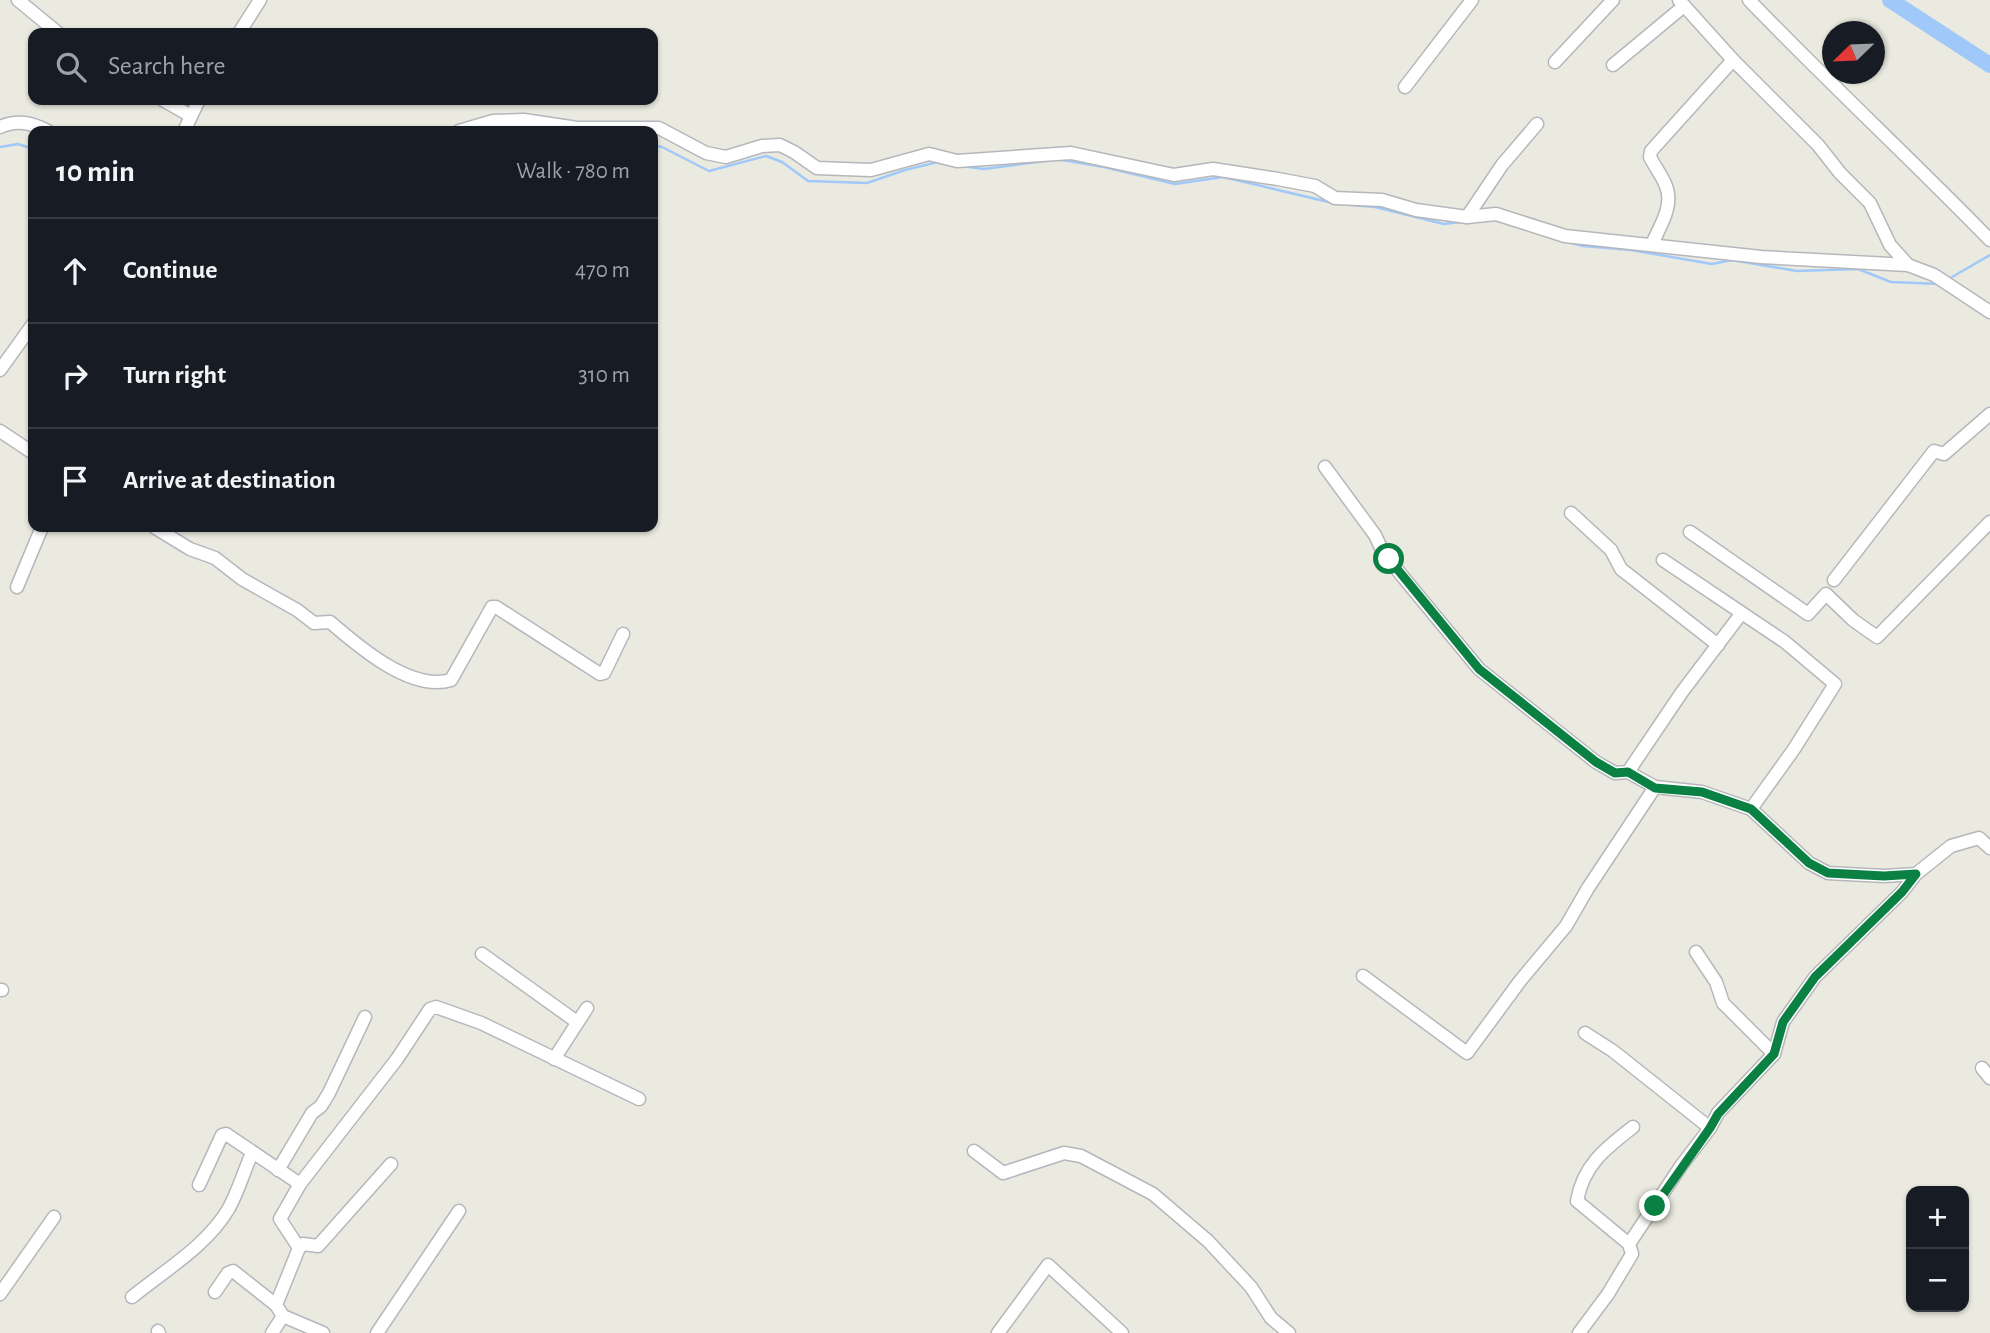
<!DOCTYPE html>
<html lang="en">
<head>
<meta charset="utf-8">
<style>
  :root { --surface:#171b24; --page:#242831; --text:#f1f3f6; --muted:#9ea1a6; --line:#363941 }
  body { margin:0; font-family:"Alegreya Sans",sans-serif; background:var(--page); color:var(--text) }
  .controls { position:absolute; right:21px; bottom:21px; display:grid; overflow:hidden; border-radius:14px; box-shadow:0 2px 5px #0004 }
  .controls button { width:63px; height:63px; display:grid; place-items:center; padding:0; border:0; border-bottom:2px solid var(--line); background:var(--surface); color:var(--text); font:35px sans-serif }
  .compass { position:absolute; left:1822px; top:21px; width:63px; height:63px; border-radius:50%; background:var(--surface); box-shadow:0 2px 5px #0004; rotate:247deg }
  .stop { position:absolute; width:21px; height:21px; margin:-16px; border:5px solid #0b8043; border-radius:50%; background:#fff }
  .stop.end { background:#0b8043; border-color:#fff; box-shadow:0 2px 7px #0008 }
  .list { margin:0; padding:0; list-style:none }
  h2 { display:flex; justify-content:space-between; align-items:center; height:91px; margin:0; padding:0 28px; font-size:30px }
  h2 small { font-size:23px; font-weight:400; color:var(--muted) }
  .list li { display:grid; grid-template-columns:46px 1fr auto; gap:21px; align-items:center; box-sizing:border-box; height:105px; padding:0 28px; border-top:2px solid var(--line) }
  .list b { display:block; font-size:26px; white-space:nowrap }
  .list em { font-size:23px; font-style:normal; color:var(--muted) }
  .icon { flex:none; width:38px; height:38px; fill:none; stroke:currentColor; stroke-width:2; stroke-linecap:round; stroke-linejoin:round }
  .map { position:relative; flex:none; width:1990px; height:1333px; overflow:hidden }
  .search { position:absolute; background:var(--surface); box-shadow:0 2px 5px #0004; left:28px; top:28px; width:630px; height:77px; display:flex; align-items:center; gap:18px; box-sizing:border-box; padding:0 24px; border-radius:14px; color:var(--muted); font-size:26px }
  .panel { position:absolute; background:var(--surface); box-shadow:0 2px 5px #0004; left:28px; top:126px; width:630px; height:406px; border-radius:14px }
  .map>svg:first-child { display:block }
  .lines { fill:none; stroke-linecap:round; stroke-linejoin:round }
  .stream { stroke:#a0c9fa; stroke-width:2.5 }
  .river { stroke:#a0c9fa; stroke-width:16 }
  .minor-casing { stroke:#b5b7bc; stroke-width:15 }
  .minor { stroke:#fff; stroke-width:12 }
  .route { stroke:#0b8043; stroke-width:9 }
</style>
</head>
<body>
<div class="map">
<svg width="1990" height="1333" viewBox="0 0 1990 1333">
  <rect width="100%" height="100%" fill="#ebeae0"/>
  <g class="lines">
    <g class="stream">
      <polyline points="506,131 524,131"/>
      <polyline points="653,145 662,147 709,171 766,156 782,162 808,181 867,183 905,170 938,162"/>
      <polyline points="0,147 18,144 33,149"/>
      <polyline points="1062,160 1104,167 1175,184 1223,177 1333,203"/>
      <polyline points="962,166 984,169 1045,161"/>
      <polyline points="1339,204 1375,207 1444,224 1460,222"/>
      <polyline points="1571,243 1583,246 1631,250 1712,264 1732,260 1797,271 1858,269 1891,282 1940,284"/>
      <polyline points="1952,277 1990,255"/>
    </g>
    <polyline class="river" points="1890,0 1990,65"/>
    <g class="minor-casing">
      <g id="minor">
        <polyline points="18,0 58,33"/>
        <polyline points="1679,0 1733,60 1818,145 1840,173 1870,203 1890,245 1908,265 1934,275 1990,312"/>
        <path d="M1749 0C1828 82 1911 159 1990 240"/>
        <polyline points="239,33 260,0"/>
        <polyline points="1555,62 1613,0"/>
        <polyline points="1613,65 1684,6"/>
        <polyline points="1405,87 1472,0"/>
        <polyline points="163,100 191,116"/>
        <path d="M0 127C17 119 32 123 48 131"/>
        <polyline points="184,131 199,100"/>
        <polyline points="459,131 493,121 524,120 577,128 659,128 706,153 726,157 762,146 780,145 794,152 817,168 871,170 929,154 957,161 1071,153 1174,175 1213,169 1278,179 1315,186 1335,198 1382,200 1416,210 1467,217 1496,214 1565,236 1761,257 1908,265"/>
        <polyline points="1467,217 1502,165 1537,124"/>
        <path d="M1652 244C1660 226 1674 206 1666 186 1662 176 1655 167 1650 157L1651 151 1733 60"/>
        <polyline points="0,370 33,324"/>
        <polyline points="0,431 33,453"/>
        <polyline points="1325,467 1375,535 1382,550 1403,577 1479,669 1596,762 1615,773 1628,772 1655,787 1702,792 1751,809 1809,863 1828,873 1884,876 1916,874 1951,846 1979,838 1990,848"/>
        <polyline points="1571,513 1611,550 1621,569 1718,645"/>
        <path d="M154 527 190 549 215 558 242 579 297 610 314 623 330 622C359 647 411 692 451 680L492 607H496L600 674 604 673 623 634"/>
        <polyline points="1690,532 1808,614 1826,594 1853,620 1877,637 1990,522"/>
        <polyline points="1663,560 1785,642 1835,684 1794,749 1751,809"/>
        <polyline points="1834,580 1934,451 1944,454 1990,414"/>
        <polyline points="17,587 42,527"/>
        <polyline points="1628,772 1682,692 1741,614"/>
        <polyline points="1696,952 1716,982 1723,1003 1774,1054"/>
        <polyline points="482,954 577,1022"/>
        <polyline points="1363,976 1467,1053 1520,981 1566,926 1588,888 1655,787"/>
        <polyline points="0,990 2,990"/>
        <polyline points="1585,1033 1613,1051 1710,1128"/>
        <polyline points="554,1059 587,1008"/>
        <polyline points="1982,1068 1990,1078"/>
        <polyline points="974,1151 1003,1173 1064,1153 1081,1156 1153,1194 1208,1241 1251,1287 1271,1318 1289,1333"/>
        <polyline points="278,1170 312,1113 321,1106 329,1093 365,1017"/>
        <polyline points="199,1185 222,1135 226,1134 300,1184"/>
        <polyline points="1629,1244 1681,1166 1710,1128 1718,1113 1774,1054 1783,1022 1815,977 1902,892 1916,874"/>
        <polyline points="299,1248 303,1244 318,1246 391,1164"/>
        <polyline points="215,1292 228,1273 233,1271 276,1305"/>
        <polyline points="0,1294 54,1217"/>
        <path d="M132 1297C165 1270 207 1246 229 1208 238 1192 244 1171 252 1153"/>
        <polyline points="158,1331 159,1333"/>
        <polyline points="272,1333 283,1316"/>
        <polyline points="323,1333 283,1316 276,1305 299,1248 280,1219 300,1184 397,1059 430,1009 436,1007 481,1023 639,1099"/>
        <polyline points="377,1333 459,1211"/>
        <polyline points="998,1333 1048,1265 1122,1333"/>
        <path d="M1579 1333 1608 1294 1632 1254 1629 1244 1577 1201C1583 1165 1606 1148 1633 1127"/>
      </g>
    </g>
    <use href="#minor" class="minor"/>
  </g>
  <g class="lines">
    <polyline class="route" points="1389,559 1479,669 1596,762 1615,773 1628,772 1655,788 1702,792 1751,809 1809,863 1828,873 1884,876 1916,874 1902,892 1815,977 1783,1022 1774,1054 1718,1114 1710,1128 1655,1206"/>
  </g>
</svg>
<div class="controls">
<button>+</button>
<button>−</button>
</div>
<svg class="compass" viewBox="-18 -18 36 36"><path d="M0-13l5 13h-10z" fill="#e53935"/><path d="M0 13l5-13h-10z" fill="#9ea1a6"/></svg>
<div class="stop" style="left:1389px;top:559px"></div>
<div class="stop end" style="left:1655px;top:1206px"></div>
<div class="search"><svg class="icon" aria-label="search" viewBox="0 0 24 24"><circle cx="10" cy="10" r="6"/><path d="M15 15l6 6"/></svg>Search here</div>
<section class="panel">
<h2>10 min<small>Walk · 780 m</small></h2>
<ul class="list">
<li><svg class="icon" aria-label="ahead" viewBox="0 0 24 24"><path d="M12 20V5M6 11l6-6 6 6"/></svg><div><b>Continue</b></div><em>470 m</em></li>
<li><svg class="icon" aria-label="right" viewBox="0 0 24 24"><path d="M7 20v-9h11M14 6l5 5-5 5"/></svg><div><b>Turn right</b></div><em>310 m</em></li>
<li><svg class="icon" aria-label="arrive" viewBox="0 0 24 24"><path d="M6 21V4h12l-3 4 3 4H6"/></svg><div><b>Arrive at destination</b></div></li>
</ul>
</section>
</div>
</body>
</html>
